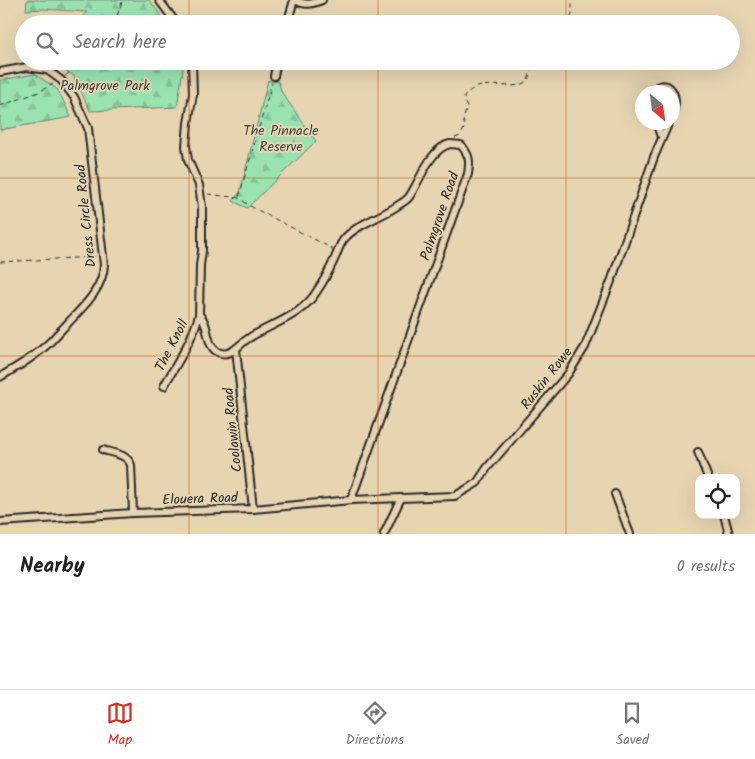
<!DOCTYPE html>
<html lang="en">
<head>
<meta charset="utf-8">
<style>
  :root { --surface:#fff; --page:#f2f2f2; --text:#222; --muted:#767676; --line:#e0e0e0; --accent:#d93025 }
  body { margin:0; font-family:Kalam,sans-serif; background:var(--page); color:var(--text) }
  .controls { position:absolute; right:15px; bottom:15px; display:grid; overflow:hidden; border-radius:10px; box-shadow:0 5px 20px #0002 }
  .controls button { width:45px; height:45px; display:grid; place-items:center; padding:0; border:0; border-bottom:1px solid var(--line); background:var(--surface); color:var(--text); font:25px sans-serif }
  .compass { position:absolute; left:635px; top:85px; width:45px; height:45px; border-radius:50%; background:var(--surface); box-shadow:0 5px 20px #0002; rotate:151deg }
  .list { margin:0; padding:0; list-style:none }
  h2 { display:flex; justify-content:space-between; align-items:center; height:65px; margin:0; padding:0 20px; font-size:21px }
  h2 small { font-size:16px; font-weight:400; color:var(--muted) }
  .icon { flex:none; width:28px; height:28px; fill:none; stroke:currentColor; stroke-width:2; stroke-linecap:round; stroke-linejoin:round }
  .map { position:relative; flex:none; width:755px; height:534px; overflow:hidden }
  .search { position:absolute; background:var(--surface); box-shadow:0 5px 20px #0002; left:15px; right:15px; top:15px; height:55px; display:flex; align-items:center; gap:12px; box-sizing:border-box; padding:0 18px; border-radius:28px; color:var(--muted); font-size:19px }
  .sheet { height:155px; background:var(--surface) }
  nav { display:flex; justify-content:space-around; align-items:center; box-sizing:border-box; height:70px; border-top:1px solid var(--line); background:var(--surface); font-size:14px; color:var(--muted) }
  nav a { display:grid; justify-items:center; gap:2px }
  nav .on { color:var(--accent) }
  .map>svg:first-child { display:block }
  .forest { fill:url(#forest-firs); stroke:#62876e }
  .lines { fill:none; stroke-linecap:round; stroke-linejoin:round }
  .minor-casing { stroke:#2b2b2b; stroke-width:10 }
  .path { stroke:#2b2b2b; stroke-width:1; stroke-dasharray:5 4; stroke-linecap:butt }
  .minor { stroke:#e7d5b2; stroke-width:6 }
  .grid { fill:none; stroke:#cc5211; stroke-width:1; stroke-opacity:0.55 }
  .labels { text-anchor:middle; stroke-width:4; stroke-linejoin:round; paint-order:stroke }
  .park-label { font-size:14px; fill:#3c473f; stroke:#e7d5b2 }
  .street-label { font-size:14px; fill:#2b2b2b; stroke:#e7d5b2 }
</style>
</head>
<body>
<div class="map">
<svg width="755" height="534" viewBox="0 0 755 534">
  <defs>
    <pattern id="forest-firs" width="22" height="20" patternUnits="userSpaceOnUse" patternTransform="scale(1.25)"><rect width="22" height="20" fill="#9ae3b1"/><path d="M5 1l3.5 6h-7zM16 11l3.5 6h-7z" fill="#85c398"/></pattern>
  </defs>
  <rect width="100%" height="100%" fill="#e7d5b2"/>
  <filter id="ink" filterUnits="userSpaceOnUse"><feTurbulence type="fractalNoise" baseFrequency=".02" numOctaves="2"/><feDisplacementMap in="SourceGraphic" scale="10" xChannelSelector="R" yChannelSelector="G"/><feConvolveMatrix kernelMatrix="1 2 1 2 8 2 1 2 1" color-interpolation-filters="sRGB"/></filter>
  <g filter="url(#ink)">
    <g class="forest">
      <polygon points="27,0 149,0 168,24 74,24 87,12 44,9 26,10"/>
      <polygon points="51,61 182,61 183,70 177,107 90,111 74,76"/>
      <polygon points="35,74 58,90 71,117 0,130 0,80"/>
      <polygon points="268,80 272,82 278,81 282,93 316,141 247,208 233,201 240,192"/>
    </g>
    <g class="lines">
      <g class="minor-casing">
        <g id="minor">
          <polyline points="159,0 177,24"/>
          <path d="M295 0C305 6 312 4 322 0"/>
          <polyline points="287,24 294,0"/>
          <path d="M192 61 193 94 188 123 186 146 188 160 199 185 202 207V251L200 265 199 315C211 324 204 349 221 353 233 356 240 343 249 338 273 323 302 316 317 291 324 281 330 269 335 258 338 251 340 243 345 238 357 224 384 216 400 204 403 202 407 200 409 197 419 183 430 148 450 144 453 144 458 145 461 145 470 156 470 161 468 174L351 500"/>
          <path d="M0 72 27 67 47 70 61 80 74 97 88 128 104 265C103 289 83 307 68 323 61 330 55 337 49 343 34 357 17 367 0 377"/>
          <polyline points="274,76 277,61"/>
          <path d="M651 92C668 74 681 96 672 114"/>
          <polyline points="656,122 660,134 663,135"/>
          <polyline points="236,349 253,509"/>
          <path d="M164 386C177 363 192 341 199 315"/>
          <path d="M103 450C113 453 127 454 131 465L133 513"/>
          <polyline points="698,452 708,478"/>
          <polyline points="615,494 630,534"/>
          <polyline points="724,515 729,534"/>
          <polyline points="0,522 133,513 253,509 351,500 401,498"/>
          <polyline points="384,534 401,498 455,496 477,483 487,468 568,374 585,347 612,279 654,157 669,122"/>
        </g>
      </g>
      <g class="path">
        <polyline points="114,24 122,2 122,0"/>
        <polyline points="565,24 572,15 572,0"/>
        <polyline points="65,76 84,61"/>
        <polyline points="0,106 39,92 53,84"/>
        <path d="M455 138 460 136 465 127 463 120 467 107 465 103 464 97C481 73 517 96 528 79 530 77 529 74 530 71 531 67 534 64 536 61"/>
        <polyline points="208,194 239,198 250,206 333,249"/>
        <polyline points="239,197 272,83"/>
        <polyline points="0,262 92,257 97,256"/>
      </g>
      <use href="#minor" class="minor"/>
    </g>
  </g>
  <path class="grid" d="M189 0V24M378 0V24M566 0V24M189 61V534M378 61V534M566 61V534M0 178H755M0 356H755"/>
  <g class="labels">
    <g class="park-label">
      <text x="105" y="90">Palmgrove Park</text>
      <text x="281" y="135">The Pinnacle<tspan x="281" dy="16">Reserve</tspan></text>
    </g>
    <g class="street-label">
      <text transform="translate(85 216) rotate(-96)" y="5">Dress Circle Road</text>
      <text transform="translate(439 216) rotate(-71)" y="5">Palmgrove Road</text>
      <text transform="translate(171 345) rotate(-63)" y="5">The Knoll</text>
      <text transform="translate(546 378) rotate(-52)" y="5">Ruskin Rowe</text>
      <text transform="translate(232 430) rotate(-96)" y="5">Coolawin Road</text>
      <text transform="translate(200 498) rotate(-2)" y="5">Elouera Road</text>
    </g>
  </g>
</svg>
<div class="controls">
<button><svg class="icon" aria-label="locate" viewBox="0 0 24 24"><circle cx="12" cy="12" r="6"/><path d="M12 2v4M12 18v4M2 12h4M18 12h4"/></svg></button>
</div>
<svg class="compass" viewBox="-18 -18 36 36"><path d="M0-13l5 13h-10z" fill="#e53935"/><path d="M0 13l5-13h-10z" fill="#767676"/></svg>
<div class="search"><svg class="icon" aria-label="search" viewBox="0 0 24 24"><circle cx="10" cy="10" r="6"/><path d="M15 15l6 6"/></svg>Search here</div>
</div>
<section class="sheet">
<h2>Nearby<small>0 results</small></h2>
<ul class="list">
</ul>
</section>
<nav>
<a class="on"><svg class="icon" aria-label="map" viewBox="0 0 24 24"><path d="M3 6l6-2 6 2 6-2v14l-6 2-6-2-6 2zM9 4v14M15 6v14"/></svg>Map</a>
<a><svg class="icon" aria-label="directions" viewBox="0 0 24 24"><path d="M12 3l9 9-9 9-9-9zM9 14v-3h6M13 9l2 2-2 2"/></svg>Directions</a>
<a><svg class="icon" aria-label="saved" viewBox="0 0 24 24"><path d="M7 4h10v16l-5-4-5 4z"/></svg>Saved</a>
</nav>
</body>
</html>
